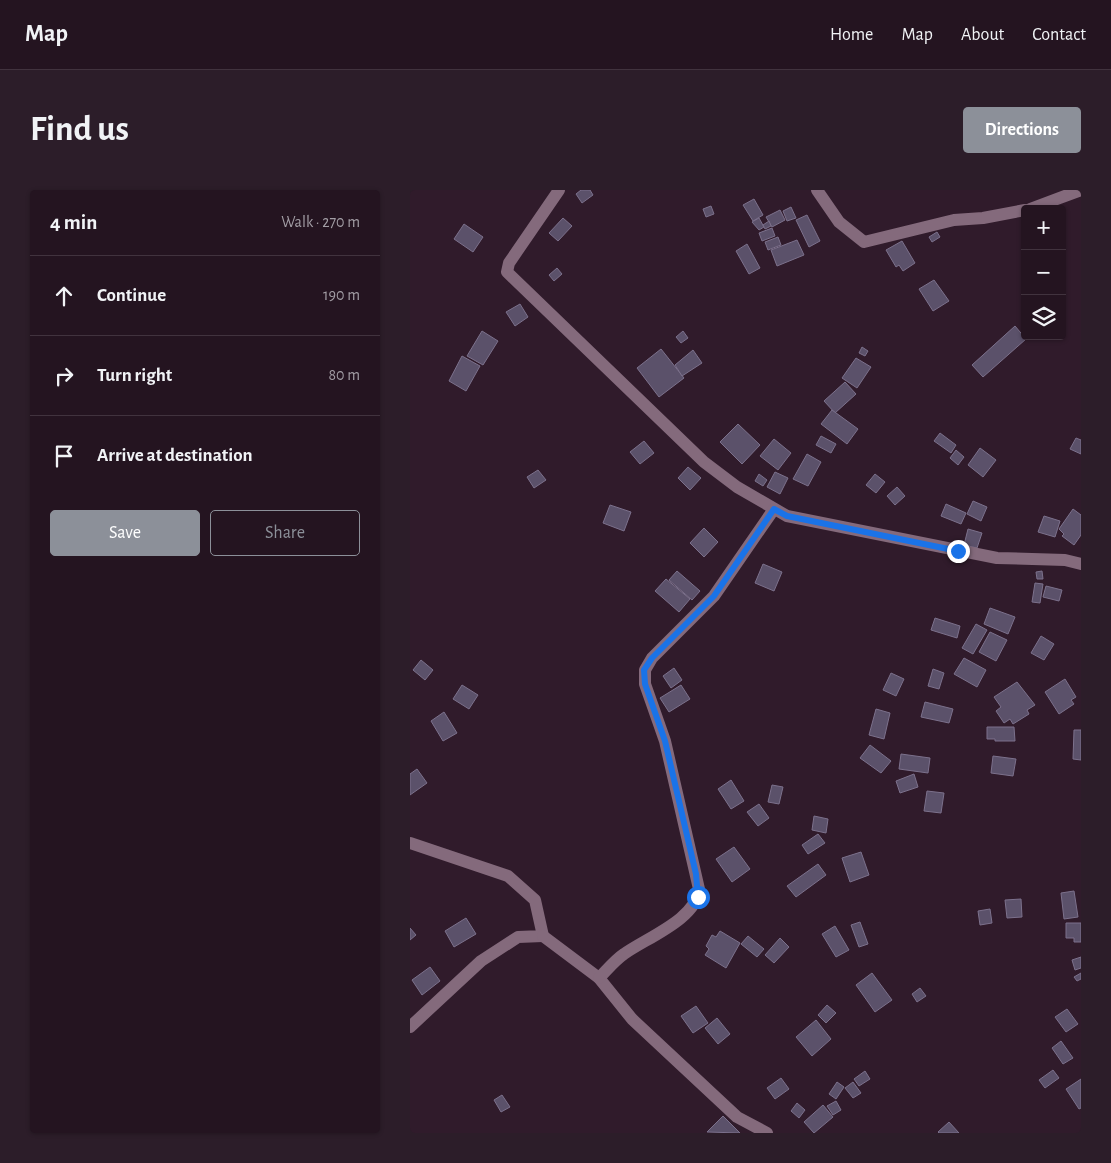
<!DOCTYPE html>
<html lang="en">
<head>
<meta charset="utf-8">
<style>
  :root { --surface:#241420; --page:#2c1d29; --text:#f1f3f6; --muted:#a39ea5; --line:#41333e; --accent:#8c9099 }
  body { margin:0; font-family:"Alegreya Sans",sans-serif; background:var(--page); color:var(--text) }
  .controls { position:absolute; right:15px; top:15px; display:grid; overflow:hidden; border-radius:5px; box-shadow:0 1px 4px #0004 }
  .controls button { width:45px; height:45px; display:grid; place-items:center; padding:0; border:0; border-bottom:1px solid var(--line); background:var(--surface); color:var(--text); font:25px sans-serif }
  .stop { position:absolute; width:15px; height:15px; margin:-11px; border:4px solid #1a73e8; border-radius:50%; background:#fff }
  .stop.end { background:#1a73e8; border-color:#fff; box-shadow:0 1px 5px #0008 }
  .list { margin:0; padding:0; list-style:none }
  h2 { display:flex; justify-content:space-between; align-items:center; height:65px; margin:0; padding:0 20px; font-size:21px }
  h2 small { font-size:16px; font-weight:400; color:var(--muted) }
  .list li { display:grid; grid-template-columns:32px 1fr auto; gap:15px; align-items:center; box-sizing:border-box; height:80px; padding:0 20px; border-top:1px solid var(--line) }
  .list b { display:block; font-size:19px; white-space:nowrap }
  .list em { font-size:16px; font-style:normal; color:var(--muted) }
  .actions { display:flex; gap:10px; padding:15px 20px }
  .actions a { flex:1; padding:11px 0; border:1px solid var(--accent); border-radius:5px; text-align:center; font-size:18px; color:var(--accent) }
  .actions .main { background:var(--accent); color:#fff }
  .icon { flex:none; width:28px; height:28px; fill:none; stroke:currentColor; stroke-width:2; stroke-linecap:round; stroke-linejoin:round }
  .map { position:relative; flex:none; width:671px; height:943px; overflow:hidden; border-radius:5px }
  header { display:flex; align-items:center; gap:30px; box-sizing:border-box; height:70px; padding:0 25px; background:var(--surface); border-bottom:1px solid var(--line) }
  header strong { font-size:24px }
  nav { display:flex; gap:28px; margin-inline-start:auto; font-size:18px }
  .intro { display:flex; align-items:center; justify-content:space-between; box-sizing:border-box; height:120px; padding:0 30px }
  h1 { margin:0; font-size:35px }
  .button { padding:12px 22px; border-radius:5px; background:var(--accent); color:#fff; font-size:18px; font-weight:700 }
  main { display:flex; gap:30px; padding:0 30px }
  aside { flex:1; background:var(--surface); border-radius:5px; box-shadow:0 1px 4px #0004 }
  .map>svg:first-child { display:block }
  .building { fill:#5b516a; stroke:#7c718c }
  .lines { fill:none; stroke-linecap:round; stroke-linejoin:round }
  .street { stroke:#846a7c; stroke-width:12 }
  .route { stroke:#1a73e8; stroke-width:6 }
</style>
</head>
<body>
<header>
<strong>Map</strong>
<nav><a>Home</a><a>Map</a><a>About</a><a>Contact</a></nav>
</header>
<div class="intro"><h1>Find us</h1><a class="button">Directions</a></div>
<main>
<aside>
<h2>4 min<small>Walk · 270 m</small></h2>
<ul class="list">
<li><svg class="icon" aria-label="ahead" viewBox="0 0 24 24"><path d="M12 20V5M6 11l6-6 6 6"/></svg><div><b>Continue</b></div><em>190 m</em></li>
<li><svg class="icon" aria-label="right" viewBox="0 0 24 24"><path d="M7 20v-9h11M14 6l5 5-5 5"/></svg><div><b>Turn right</b></div><em>80 m</em></li>
<li><svg class="icon" aria-label="arrive" viewBox="0 0 24 24"><path d="M6 21V4h12l-3 4 3 4H6"/></svg><div><b>Arrive at destination</b></div></li>
</ul>
<div class="actions"><a class="main">Save</a><a>Share</a></div>
</aside>
<div class="map">
<svg width="671" height="943" viewBox="0 0 671 943">
  <rect width="100%" height="100%" fill="#301b2b"/>
  <g class="building">
    <polygon points="171,0 180,0 183,5 172,13 166,4"/>
    <polygon points="344,9 353,25 343,31 333,15"/>
    <polygon points="301,16 304,24 296,27 293,19"/>
    <polygon points="381,17 386,28 377,31 373,21"/>
    <polygon points="370,20 375,30 362,37 356,27"/>
    <polygon points="397,25 410,51 399,57 386,30"/>
    <polygon points="153,28 162,36 148,51 139,43"/>
    <polygon points="349,28 354,37 349,40 342,32"/>
    <polygon points="359,31 361,36 355,39 353,35"/>
    <polygon points="54,34 73,47 63,62 44,49"/>
    <polygon points="362,38 365,46 352,51 349,43"/>
    <polygon points="527,42 530,47 522,52 519,47"/>
    <polygon points="368,47 371,55 358,60 355,52"/>
    <polygon points="387,50 394,65 367,76 361,60"/>
    <polygon points="492,51 505,73 493,81 489,75 486,77 476,60"/>
    <polygon points="337,54 350,78 339,84 326,61"/>
    <polygon points="147,78 152,84 144,91 139,85"/>
    <polygon points="524,90 539,111 523,121 509,99"/>
    <polygon points="110,114 118,127 105,136 96,122"/>
    <polygon points="605,136 616,149 573,187 562,175"/>
    <polygon points="72,141 88,151 73,175 57,166"/>
    <polygon points="273,141 278,148 271,153 266,147"/>
    <polygon points="452,157 458,161 455,166 449,163"/>
    <polygon points="251,159 274,188 249,207 227,178"/>
    <polygon points="283,160 292,173 272,186 265,175"/>
    <polygon points="52,166 70,176 56,201 39,191"/>
    <polygon points="446,168 461,177 447,198 432,188"/>
    <polygon points="435,192 446,204 425,223 414,211"/>
    <polygon points="422,220 448,239 437,254 411,234"/>
    <polygon points="328,234 350,255 332,274 310,252"/>
    <polygon points="530,243 546,255 541,263 524,251"/>
    <polygon points="411,246 426,254 421,263 406,255"/>
    <polygon points="666,248 671,250 671,264 660,259"/>
    <polygon points="364,249 381,263 368,280 350,266"/>
    <polygon points="234,251 244,263 230,274 220,262"/>
    <polygon points="570,258 586,270 573,287 558,275"/>
    <polygon points="546,260 554,267 548,275 540,268"/>
    <polygon points="397,264 411,272 398,296 383,289"/>
    <polygon points="278,277 291,288 280,300 268,288"/>
    <polygon points="128,280 136,290 124,298 117,287"/>
    <polygon points="365,282 378,288 370,304 357,297"/>
    <polygon points="349,284 357,290 353,296 345,291"/>
    <polygon points="465,284 475,292 466,303 456,295"/>
    <polygon points="487,297 495,306 485,315 477,306"/>
    <polygon points="563,311 577,317 571,331 557,324"/>
    <polygon points="536,314 556,323 551,334 531,326"/>
    <polygon points="200,315 221,322 214,341 193,333"/>
    <polygon points="663,319 671,325 671,345 664,355 652,346 654,344 649,339"/>
    <polygon points="634,326 650,331 645,347 628,342"/>
    <polygon points="294,338 308,352 294,367 280,353"/>
    <polygon points="558,339 572,343 567,358 554,355"/>
    <polygon points="353,374 372,382 364,401 345,393"/>
    <polygon points="267,381 290,401 282,410 259,390"/>
    <polygon points="632,381 633,389 627,389 626,382"/>
    <polygon points="256,389 280,409 269,422 245,401"/>
    <polygon points="625,393 633,394 630,413 622,412"/>
    <polygon points="636,396 652,400 649,411 633,407"/>
    <polygon points="580,418 605,427 598,444 574,434"/>
    <polygon points="525,428 550,436 547,448 521,440"/>
    <polygon points="566,434 577,440 563,464 552,458"/>
    <polygon points="580,442 597,450 586,471 569,462"/>
    <polygon points="631,446 644,454 634,470 621,463"/>
    <polygon points="554,468 576,480 567,497 544,484"/>
    <polygon points="11,470 23,480 15,490 3,480"/>
    <polygon points="264,478 272,490 261,498 253,486"/>
    <polygon points="523,479 534,483 529,499 518,496"/>
    <polygon points="481,483 494,489 486,506 473,500"/>
    <polygon points="655,489 666,507 661,510 664,514 649,524 635,502"/>
    <polygon points="607,492 625,515 617,520 619,524 603,534 600,529 594,533 586,521 591,517 584,507"/>
    <polygon points="52,495 68,505 59,519 43,509"/>
    <polygon points="271,495 280,509 259,522 250,508"/>
    <polygon points="515,512 543,519 539,533 511,527"/>
    <polygon points="466,519 480,523 474,549 459,545"/>
    <polygon points="34,522 47,543 33,551 21,531"/>
    <polygon points="577,537 604,537 605,551 585,551 585,549 577,549"/>
    <polygon points="664,540 671,540 671,570 663,569"/>
    <polygon points="460,555 481,571 471,583 450,568"/>
    <polygon points="491,564 520,568 518,583 489,579"/>
    <polygon points="583,566 606,569 603,586 581,583"/>
    <polygon points="7,579 17,593 0,605 0,584"/>
    <polygon points="504,584 508,597 490,603 486,591"/>
    <polygon points="321,590 334,611 321,619 308,599"/>
    <polygon points="362,595 373,597 369,614 358,612"/>
    <polygon points="517,601 534,603 531,623 514,621"/>
    <polygon points="349,614 359,628 348,636 337,622"/>
    <polygon points="404,626 418,629 416,643 402,640"/>
    <polygon points="408,644 415,653 398,664 392,655"/>
    <polygon points="324,657 340,679 322,692 306,669"/>
    <polygon points="451,662 459,685 440,692 432,668"/>
    <polygon points="408,674 416,685 386,707 377,696"/>
    <polygon points="664,701 668,727 654,729 651,703"/>
    <polygon points="611,709 612,727 597,728 595,710"/>
    <polygon points="580,719 582,733 570,735 568,721"/>
    <polygon points="56,728 66,744 44,757 35,741"/>
    <polygon points="450,732 458,754 449,757 441,735"/>
    <polygon points="656,733 671,733 671,752 664,752 664,748 656,748"/>
    <polygon points="425,736 439,760 426,767 412,744"/>
    <polygon points="0,738 6,745 0,750"/>
    <polygon points="310,741 330,753 316,778 295,765 299,759 296,756 302,745 306,747"/>
    <polygon points="338,746 354,759 347,767 331,754"/>
    <polygon points="370,748 379,757 364,773 355,765"/>
    <polygon points="671,767 671,778 665,780 662,770"/>
    <polygon points="20,777 30,791 12,805 2,790"/>
    <polygon points="462,783 482,810 465,822 446,795"/>
    <polygon points="671,783 671,789 667,791 664,787"/>
    <polygon points="510,798 516,806 507,812 502,804"/>
    <polygon points="417,815 426,823 416,833 408,825"/>
    <polygon points="286,816 298,833 283,843 271,826"/>
    <polygon points="657,819 668,834 656,842 645,827"/>
    <polygon points="307,828 320,844 308,854 295,838"/>
    <polygon points="406,830 421,849 402,866 386,847"/>
    <polygon points="651,851 663,868 653,874 642,858"/>
    <polygon points="643,880 649,888 635,898 629,890"/>
    <polygon points="455,881 460,889 449,896 444,889"/>
    <polygon points="371,888 379,899 365,909 357,898"/>
    <polygon points="671,889 671,918 669,919 656,899"/>
    <polygon points="427,892 434,897 426,909 419,904"/>
    <polygon points="443,892 451,903 443,908 435,898"/>
    <polygon points="92,905 100,917 91,922 84,910"/>
    <polygon points="426,911 431,920 423,925 417,916"/>
    <polygon points="387,913 395,920 389,928 381,921"/>
    <polygon points="413,915 423,927 404,943 394,932"/>
    <polygon points="313,926 330,943 297,942"/>
    <polygon points="539,932 549,943 529,943 528,942"/>
  </g>
  <g class="lines">
    <g class="street">
      <polyline points="149,0 99,73 97,82 294,272 327,297 377,326 587,368 655,370 671,374"/>
      <polyline points="407,0 429,32 454,52 544,30 573,28 615,20"/>
      <polyline points="620,19 671,0"/>
      <polyline points="0,653 98,686 125,710 133,746 108,747 71,771 0,837"/>
      <polyline points="133,746 189,788 222,829 327,927 357,943"/>
      <path d="M189 788C197 780 205 770 214 764 236 748 287 729 289 699L255 551 235 494V480L242 468 304 406 364 319"/>
    </g>
  </g>
  <g class="lines">
    <polyline class="route" points="288,707 286,684 255,551 235,494 234,480 242,468 304,406 364,319 377,326 548,361"/>
  </g>
</svg>
<div class="controls">
<button>+</button>
<button>−</button>
<button><svg class="icon" aria-label="layers" viewBox="0 0 24 24"><path d="M12 4l9 5-9 5-9-5zM3 14l9 5 9-5"/></svg></button>
</div>
<div class="stop" style="left:288px;top:707px"></div>
<div class="stop end" style="left:548px;top:361px"></div>
</div>
</main>
</body>
</html>
